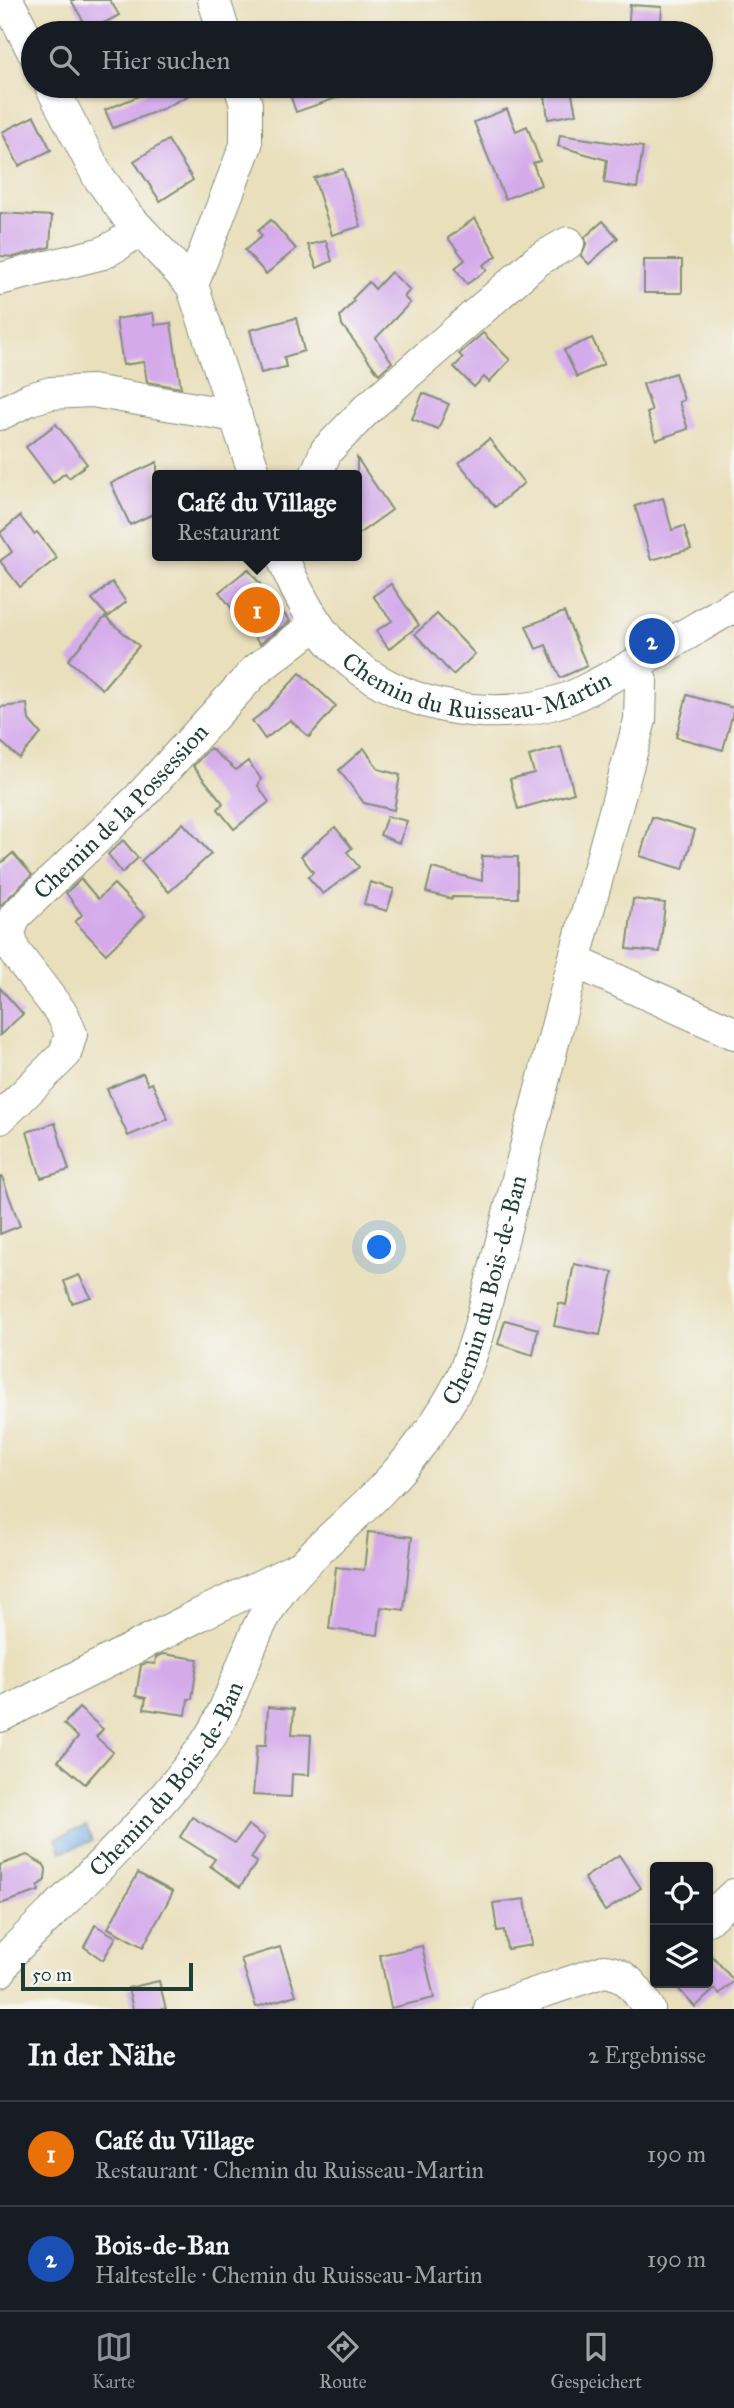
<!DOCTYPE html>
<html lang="de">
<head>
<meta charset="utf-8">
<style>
  :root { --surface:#171b24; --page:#20242c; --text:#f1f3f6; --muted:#9ea1a6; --line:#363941; --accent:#8c9099 }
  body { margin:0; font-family:"IM FELL Great Primer",serif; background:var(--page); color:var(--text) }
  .controls { position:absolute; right:21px; bottom:21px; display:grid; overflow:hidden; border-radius:7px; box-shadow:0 2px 5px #0004 }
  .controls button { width:63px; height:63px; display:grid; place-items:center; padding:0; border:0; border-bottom:2px solid var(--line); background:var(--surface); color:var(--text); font:35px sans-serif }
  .scale { position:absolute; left:21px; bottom:18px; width:172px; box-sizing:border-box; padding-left:7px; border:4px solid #1f3d34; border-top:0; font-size:19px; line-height:24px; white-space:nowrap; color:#1f3d34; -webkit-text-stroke:5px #f6f6f2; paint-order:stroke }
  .you { position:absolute; left:380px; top:1248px; width:24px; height:24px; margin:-18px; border:5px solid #fff; border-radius:50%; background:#1a73e8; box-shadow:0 0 0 10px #1a73e833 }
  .badge { display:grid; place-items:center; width:46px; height:46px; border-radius:50%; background:var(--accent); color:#fff; font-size:23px; font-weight:700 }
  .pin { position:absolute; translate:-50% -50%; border:4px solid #fff; box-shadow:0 2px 7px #0006 }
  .popup { position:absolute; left:152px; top:470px; width:210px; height:91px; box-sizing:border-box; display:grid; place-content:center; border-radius:7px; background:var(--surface); filter:drop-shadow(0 2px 5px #0005); font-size:23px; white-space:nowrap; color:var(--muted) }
  .popup b { font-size:26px; color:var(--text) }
  .popup::after { content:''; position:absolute; left:50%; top:100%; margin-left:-14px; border:14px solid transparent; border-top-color:var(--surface) }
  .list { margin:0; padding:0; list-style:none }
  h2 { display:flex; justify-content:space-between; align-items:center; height:91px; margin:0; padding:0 28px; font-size:30px }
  h2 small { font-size:23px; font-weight:400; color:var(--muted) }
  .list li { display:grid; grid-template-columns:46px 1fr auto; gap:21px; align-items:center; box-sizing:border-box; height:105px; padding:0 28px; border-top:2px solid var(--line) }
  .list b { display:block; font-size:26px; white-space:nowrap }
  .list p { margin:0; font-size:23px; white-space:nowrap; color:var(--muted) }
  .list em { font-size:23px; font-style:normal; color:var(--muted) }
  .icon { flex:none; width:38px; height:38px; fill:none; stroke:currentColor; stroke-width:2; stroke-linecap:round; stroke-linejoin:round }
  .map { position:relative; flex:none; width:734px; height:2009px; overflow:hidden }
  .search { position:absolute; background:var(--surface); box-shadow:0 2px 5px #0004; left:21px; right:21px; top:21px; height:77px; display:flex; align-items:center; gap:18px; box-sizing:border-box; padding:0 24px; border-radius:38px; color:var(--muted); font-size:26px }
  .sheet { height:301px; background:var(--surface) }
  nav { display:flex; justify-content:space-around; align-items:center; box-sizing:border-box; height:98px; border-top:2px solid var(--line); background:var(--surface); font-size:19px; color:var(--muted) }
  nav a { display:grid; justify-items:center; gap:4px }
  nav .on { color:var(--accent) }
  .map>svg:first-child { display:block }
  .water { fill:#75abe3; stroke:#4a748c; stroke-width:2 }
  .building { fill:#d4aaeb }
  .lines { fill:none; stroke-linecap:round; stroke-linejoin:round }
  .minor-casing { stroke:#848e78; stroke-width:34 }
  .minor { stroke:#fff; stroke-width:32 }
  .labels { text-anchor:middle; stroke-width:7; stroke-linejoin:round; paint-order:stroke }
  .street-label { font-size:24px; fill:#1f3d34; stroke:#f6f6f2 }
</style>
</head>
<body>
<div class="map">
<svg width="734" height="2009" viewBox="0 0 734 2009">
  <rect width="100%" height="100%" fill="#f6f6f2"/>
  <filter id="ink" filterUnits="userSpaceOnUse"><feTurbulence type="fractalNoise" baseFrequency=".0143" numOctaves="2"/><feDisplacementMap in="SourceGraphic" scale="14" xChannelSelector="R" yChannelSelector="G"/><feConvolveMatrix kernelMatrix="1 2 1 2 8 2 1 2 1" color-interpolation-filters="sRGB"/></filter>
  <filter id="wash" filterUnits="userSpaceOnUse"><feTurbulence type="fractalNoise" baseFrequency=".00686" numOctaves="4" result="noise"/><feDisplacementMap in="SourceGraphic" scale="28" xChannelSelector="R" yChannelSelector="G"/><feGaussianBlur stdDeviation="1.57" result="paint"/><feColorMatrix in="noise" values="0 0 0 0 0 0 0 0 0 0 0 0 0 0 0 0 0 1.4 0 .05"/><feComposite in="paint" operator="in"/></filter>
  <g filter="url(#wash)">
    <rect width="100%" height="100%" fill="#e9dfbb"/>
    <polygon class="water" points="86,1826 92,1841 61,1852 56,1838"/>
    <g id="blocks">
      <g class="building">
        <polygon points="71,0 110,0 119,15 89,31"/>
        <polygon points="630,5 662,7 660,33 628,33"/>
        <polygon points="142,86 207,86 162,109 113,128 105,110 146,93"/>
        <polygon points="287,86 362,86 363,89 296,112"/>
        <polygon points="571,89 576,114 548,119 545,95"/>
        <polygon points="507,109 516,131 527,126 540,161 533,163 541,185 505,199 474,122"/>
        <polygon points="34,116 51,150 19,166 2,132"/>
        <polygon points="560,135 643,147 637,188 604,183 607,160 558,146"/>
        <polygon points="168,140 193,180 160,201 134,161"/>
        <polygon points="343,169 361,226 332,235 314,178"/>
        <polygon points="0,213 52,216 50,247 14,257 0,256"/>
        <polygon points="475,218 497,256 483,265 487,270 467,284 455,268 465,260 448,238"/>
        <polygon points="271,220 296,249 266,274 245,250 262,236 258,231"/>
        <polygon points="603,221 618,238 589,264 581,256 586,244 585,237"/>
        <polygon points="326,241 332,261 317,268 308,245"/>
        <rect x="644" y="260" width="38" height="33"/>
        <polygon points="391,272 410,290 404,297 410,303 376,338 392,362 379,374 342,325 340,316 354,301 352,299 369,282 375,289"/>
        <polygon points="153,313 155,325 171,323 181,388 147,382 144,362 123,365 116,319"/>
        <polygon points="296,318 304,351 284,357 286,367 261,373 250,330"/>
        <polygon points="483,333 510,360 489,382 484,377 474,387 454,367 463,358 459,354"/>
        <polygon points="592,338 604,364 577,377 564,350"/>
        <polygon points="675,373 684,400 679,402 688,429 656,440 647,413 652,411 643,384"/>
        <polygon points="423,393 449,404 438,429 412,419"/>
        <polygon points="56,424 87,464 69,478 65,473 53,483 26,447"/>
        <polygon points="489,439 524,483 495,507 459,463"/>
        <polygon points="357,458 392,510 357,535"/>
        <polygon points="157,462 157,512 130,525 111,483"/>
        <polygon points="663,498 672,530 684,526 691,549 651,560 635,506"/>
        <polygon points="20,516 34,534 37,532 57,558 20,587 0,561 12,552 0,533"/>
        <polygon points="248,569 290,621 260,644 219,592"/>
        <polygon points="112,582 126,602 108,617 92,599"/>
        <polygon points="391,584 419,625 389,649 376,631 392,621 373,596"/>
        <polygon points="564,612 587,666 560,678 546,645 536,649 526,626"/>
        <polygon points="437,614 475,654 453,675 415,634"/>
        <polygon points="105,617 139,646 102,689 68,660"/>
        <polygon points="300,673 336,706 309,737 290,720 265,739 252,721 267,709"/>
        <polygon points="687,695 734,708 723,750 676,737"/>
        <polygon points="27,704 29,720 41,734 19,758 0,741 0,707"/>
        <polygon points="561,747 574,793 518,809 510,779 534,773 529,756"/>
        <polygon points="210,748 236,770 248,761 261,779 258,786 269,802 234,829 218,809 223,803 193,766"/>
        <polygon points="364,748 378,769 400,775 394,810 364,803 339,770"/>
        <polygon points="387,816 407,821 399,843 380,835"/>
        <polygon points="652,817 695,830 683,869 640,856"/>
        <polygon points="183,823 211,854 169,892 141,861"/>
        <polygon points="335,827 352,848 347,852 359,867 323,894 308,877 313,872 301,856"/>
        <polygon points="123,840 138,858 122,873 108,854"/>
        <polygon points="13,853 32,875 0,906 0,864"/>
        <polygon points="482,856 518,857 518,898 452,897 452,899 426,892 432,868 482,881"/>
        <polygon points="81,879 98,899 114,884 145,916 106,954 75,922 82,915 66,893"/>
        <polygon points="370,882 394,889 387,911 364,904"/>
        <polygon points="633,899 665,903 660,952 627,949"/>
        <polygon points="0,988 23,1014 0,1035"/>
        <polygon points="143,1073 148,1085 152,1083 168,1119 128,1136 107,1089"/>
        <polygon points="55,1123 69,1170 41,1178 27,1132"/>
        <polygon points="0,1177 2,1177 20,1226 0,1234"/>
        <polygon points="574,1264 613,1272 600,1335 554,1326 559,1303 566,1305"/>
        <polygon points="79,1275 91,1297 72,1303 64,1281"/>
        <polygon points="505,1320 538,1329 533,1355 498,1344"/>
        <polygon points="368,1532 412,1537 404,1610 381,1607 378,1635 329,1629 336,1567 364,1570"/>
        <polygon points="163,1654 198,1659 192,1699 188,1699 186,1715 144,1709 146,1698 136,1696 141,1665 146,1663 155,1664 156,1657"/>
        <polygon points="268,1707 294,1709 292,1734 311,1735 309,1775 292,1774 291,1797 253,1795 257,1745 266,1745"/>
        <polygon points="79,1708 103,1729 96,1737 113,1752 85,1784 58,1761 78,1737 64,1724"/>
        <polygon points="192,1817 235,1843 248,1825 265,1837 251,1858 257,1862 240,1887 210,1866 215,1859 180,1837"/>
        <polygon points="27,1855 44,1865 46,1869 45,1880 38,1887 39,1891 0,1904 0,1865"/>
        <polygon points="619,1855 641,1888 605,1911 584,1878"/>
        <polygon points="138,1873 173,1892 143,1947 108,1928"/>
        <polygon points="525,1899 532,1945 507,1949 504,1930 497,1931 493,1903"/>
        <polygon points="95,1925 116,1937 103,1960 84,1947"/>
        <polygon points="422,1946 434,1998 391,2008 380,1955"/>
        <polygon points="280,1947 296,1995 256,2007 241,1959"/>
        <polygon points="708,1951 734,1981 719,1994 715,1989 695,2007 673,1983 709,1983"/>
        <polygon points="159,1981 166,2009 133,2009 128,1988"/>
      </g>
    </g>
  </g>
  <g filter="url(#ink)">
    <use href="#blocks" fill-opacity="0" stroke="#848e78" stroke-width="2"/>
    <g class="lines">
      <g class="minor-casing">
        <g id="minor">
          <polyline points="7,0 33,51"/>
          <polyline points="214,0 224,33"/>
          <polyline points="51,86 98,176 128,217 192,285 255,475"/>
          <polyline points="0,279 103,253 119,244 139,229"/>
          <polyline points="192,285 246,145 246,104 240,86"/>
          <polyline points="0,414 30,399 51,393 92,391 236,416"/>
          <polyline points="316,475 326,451 367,409 538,260 568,243"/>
          <path id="s1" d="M282 556C297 594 319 636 351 662 411 710 494 724 567 699 580 694 593 686 605 680 649 658 691 631 734 606"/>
          <polyline points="574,961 734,1033"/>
          <path id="s2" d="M0 1118 65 1054 71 1034 63 1015 14 951 9 933 15 916 138 799 255 671 316 624"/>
          <polyline points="0,1716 199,1615 296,1569"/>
          <polyline points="708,1919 734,1895"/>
          <path id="s3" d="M0 1971 12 1952C76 1888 155 1818 206 1743 238 1696 246 1636 280 1592 309 1554 348 1524 381 1490 411 1459 439 1422 459 1384 467 1369 472 1351 478 1334L574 961 640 720 641 681 634 665"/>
          <path d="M490 2009 604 1971C628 1973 637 1991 649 2009"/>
        </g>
      </g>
      <use href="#minor" class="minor"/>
    </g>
  </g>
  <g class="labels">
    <g class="street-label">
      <text dy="8" stroke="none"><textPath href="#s1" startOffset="262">Chemin du Ruisseau-Martin</textPath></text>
      <text dy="8" stroke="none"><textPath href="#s2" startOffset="399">Chemin de la Possession</textPath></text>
      <text dy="8" stroke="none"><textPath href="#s3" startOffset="850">Chemin du Bois-de-Ban</textPath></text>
      <text dy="8" stroke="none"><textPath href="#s3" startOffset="256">Chemin du Bois-de-Ban</textPath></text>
    </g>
  </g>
</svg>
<div class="controls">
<button><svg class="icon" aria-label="locate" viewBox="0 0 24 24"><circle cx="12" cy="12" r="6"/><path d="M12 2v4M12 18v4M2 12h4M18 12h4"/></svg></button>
<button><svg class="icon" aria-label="layers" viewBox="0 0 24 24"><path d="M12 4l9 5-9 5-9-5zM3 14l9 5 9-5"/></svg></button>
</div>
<div class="scale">50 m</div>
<div class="you"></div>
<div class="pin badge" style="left:257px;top:610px;background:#e8710a">1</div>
<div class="popup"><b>Café du Village</b>Restaurant</div>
<div class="pin badge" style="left:652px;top:641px;background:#1a4fb4">2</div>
<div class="search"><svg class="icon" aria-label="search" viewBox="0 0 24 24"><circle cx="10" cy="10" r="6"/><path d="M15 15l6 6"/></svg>Hier suchen</div>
</div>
<section class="sheet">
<h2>In der Nähe<small>2 Ergebnisse</small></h2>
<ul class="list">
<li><span class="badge" style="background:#e8710a">1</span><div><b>Café du Village</b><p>Restaurant · Chemin du Ruisseau-Martin</p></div><em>190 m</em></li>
<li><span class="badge" style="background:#1a4fb4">2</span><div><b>Bois-de-Ban</b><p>Haltestelle · Chemin du Ruisseau-Martin</p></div><em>190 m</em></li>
</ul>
</section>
<nav>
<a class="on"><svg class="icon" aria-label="map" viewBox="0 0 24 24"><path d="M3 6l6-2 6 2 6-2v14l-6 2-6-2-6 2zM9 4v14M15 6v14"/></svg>Karte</a>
<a><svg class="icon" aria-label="directions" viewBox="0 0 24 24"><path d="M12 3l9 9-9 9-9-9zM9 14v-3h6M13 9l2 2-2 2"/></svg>Route</a>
<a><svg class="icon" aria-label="saved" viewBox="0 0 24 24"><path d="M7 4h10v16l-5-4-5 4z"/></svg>Gespeichert</a>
</nav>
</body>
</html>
